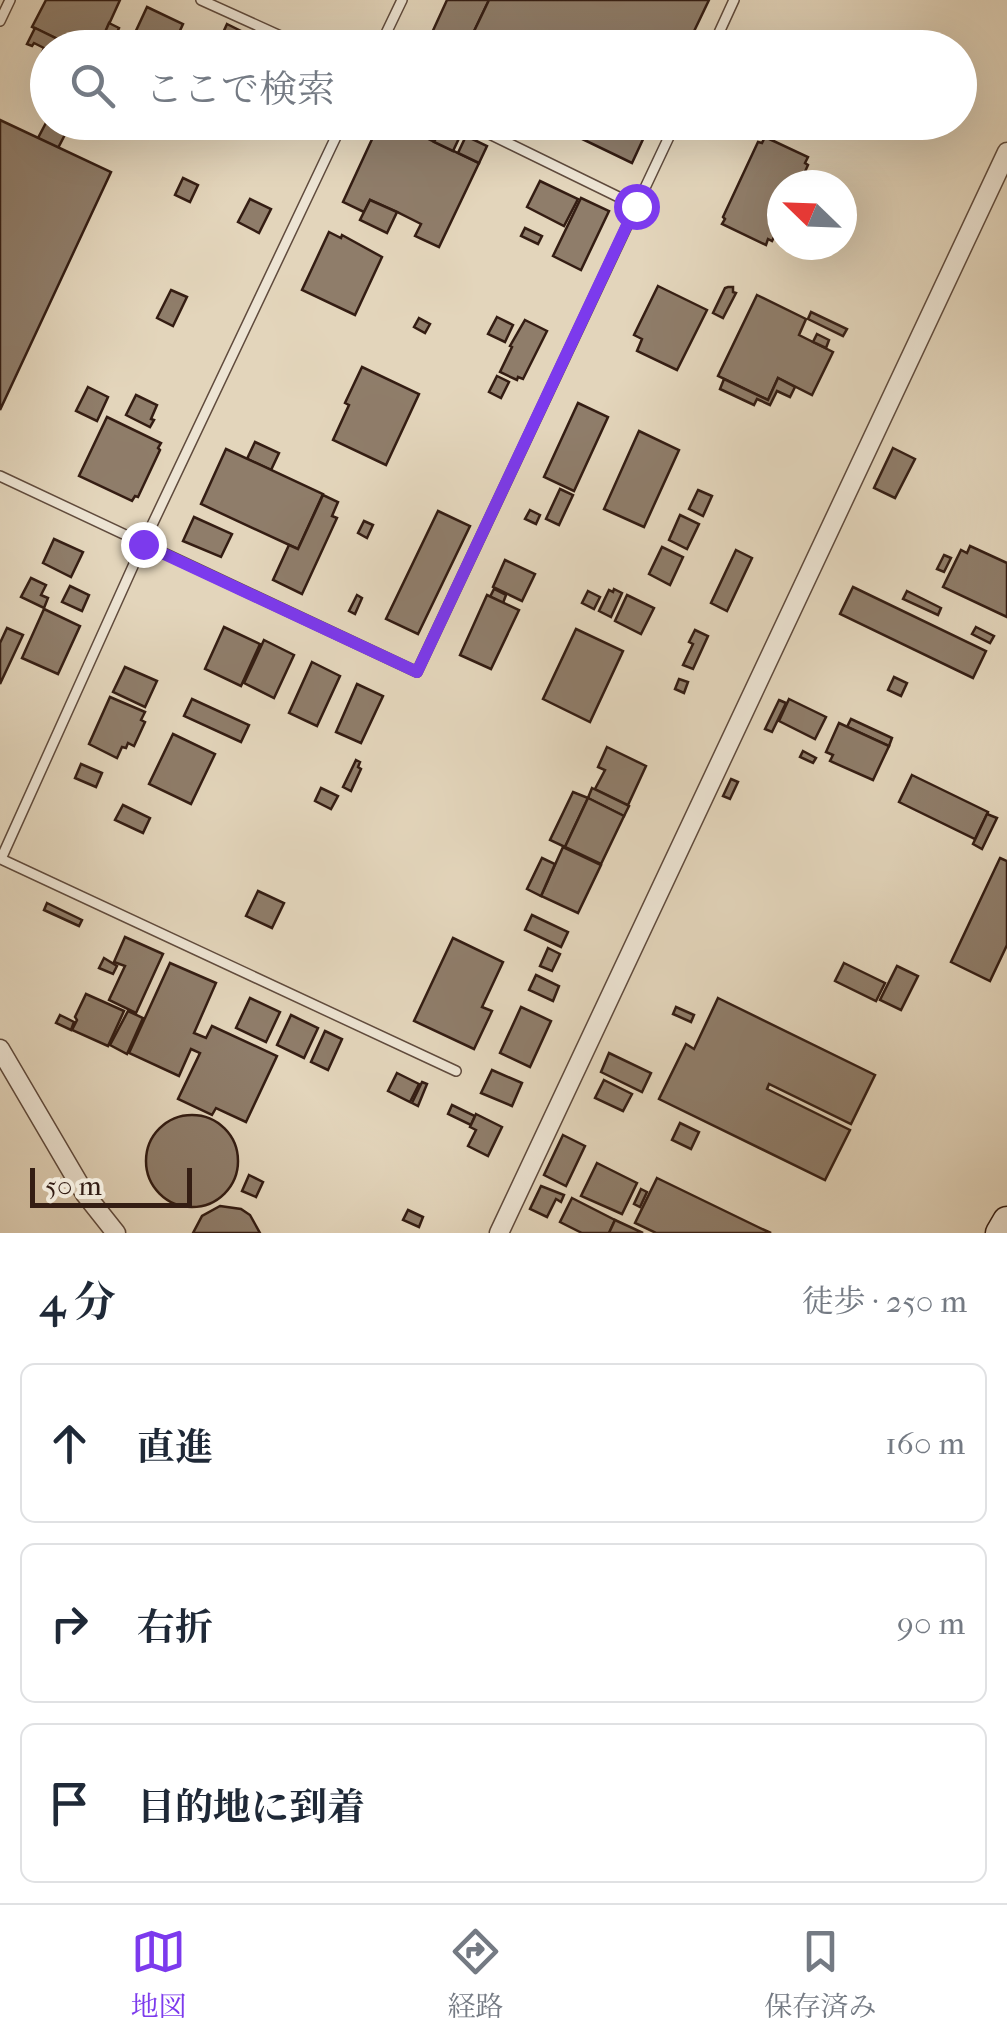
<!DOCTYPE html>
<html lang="ja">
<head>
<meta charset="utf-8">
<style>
  :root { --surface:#fff; --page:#f6f6f7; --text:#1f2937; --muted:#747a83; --line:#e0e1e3; --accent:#7c3aed }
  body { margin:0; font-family:"IM FELL French Canon","Noto Serif JP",serif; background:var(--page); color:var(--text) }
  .compass { position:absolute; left:767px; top:170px; width:90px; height:90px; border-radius:50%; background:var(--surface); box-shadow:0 10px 40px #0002; rotate:293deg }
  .scale { position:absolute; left:30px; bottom:25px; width:162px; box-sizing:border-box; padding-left:10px; border:5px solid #341d13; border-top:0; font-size:28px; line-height:35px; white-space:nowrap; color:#341d13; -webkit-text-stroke:8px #ede4d3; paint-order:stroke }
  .stop { position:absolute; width:30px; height:30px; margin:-22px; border:8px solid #7c3aed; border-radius:50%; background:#fff }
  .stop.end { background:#7c3aed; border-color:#fff; box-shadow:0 2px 10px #0008 }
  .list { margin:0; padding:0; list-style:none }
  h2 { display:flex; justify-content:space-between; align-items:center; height:130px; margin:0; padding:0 40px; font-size:42px }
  h2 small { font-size:32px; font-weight:400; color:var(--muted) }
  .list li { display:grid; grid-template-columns:65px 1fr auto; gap:30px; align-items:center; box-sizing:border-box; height:160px; margin:0 20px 20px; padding:0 20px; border:2px solid var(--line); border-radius:15px }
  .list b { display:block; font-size:38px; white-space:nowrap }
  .list em { font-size:32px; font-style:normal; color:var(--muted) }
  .icon { flex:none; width:55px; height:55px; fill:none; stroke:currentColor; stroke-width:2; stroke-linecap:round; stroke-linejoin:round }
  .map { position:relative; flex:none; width:1007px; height:1233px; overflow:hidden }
  .search { position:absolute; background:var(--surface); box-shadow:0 10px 40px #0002; left:30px; right:30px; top:30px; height:110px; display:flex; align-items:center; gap:25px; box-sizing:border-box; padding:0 35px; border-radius:55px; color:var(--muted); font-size:38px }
  .sheet { height:670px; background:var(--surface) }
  nav { display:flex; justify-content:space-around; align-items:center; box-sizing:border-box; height:140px; border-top:2px solid var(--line); background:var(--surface); font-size:28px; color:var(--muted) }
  nav a { display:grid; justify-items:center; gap:5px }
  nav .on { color:var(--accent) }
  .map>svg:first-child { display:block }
  .building { fill:#8f7d6a; stroke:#341d13; stroke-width:2.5 }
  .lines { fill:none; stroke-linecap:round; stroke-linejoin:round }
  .lane-casing { stroke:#604b3d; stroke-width:12 }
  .street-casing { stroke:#604b3d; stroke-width:21 }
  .secondary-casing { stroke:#341d13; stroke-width:31 }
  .lane { stroke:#ede4d3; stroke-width:9 }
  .street { stroke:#ede4d3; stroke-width:18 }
  .secondary { stroke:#ede4d3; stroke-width:28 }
  .route { stroke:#7c3aed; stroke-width:12 }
</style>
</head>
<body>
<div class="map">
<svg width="1007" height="1233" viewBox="0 0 1007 1233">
  <rect width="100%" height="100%" fill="#e3d5bb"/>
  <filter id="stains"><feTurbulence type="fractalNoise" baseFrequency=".002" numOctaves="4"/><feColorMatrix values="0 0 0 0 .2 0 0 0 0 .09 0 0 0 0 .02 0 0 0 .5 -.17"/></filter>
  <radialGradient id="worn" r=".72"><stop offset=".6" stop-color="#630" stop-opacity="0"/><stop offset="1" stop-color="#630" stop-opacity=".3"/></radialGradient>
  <g class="building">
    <polygon points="46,0 120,0 99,46 79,36 74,47 32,27"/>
    <polygon points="447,0 489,0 466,48 425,48"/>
    <polygon points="489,0 709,0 686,48 466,48"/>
    <polygon points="147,7 183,24 172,48 128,48"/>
    <polygon points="109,23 119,28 110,48 48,48 48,58 41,55 44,48 34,43 32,46 27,44 35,28 74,47 79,36 99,46"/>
    <polygon points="227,24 275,48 249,48 222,35"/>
    <polygon points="48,119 48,122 71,123 58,148 38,138"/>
    <polygon points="0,120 111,172 0,410"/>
    <polygon points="177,122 198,122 191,138 174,130"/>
    <polygon points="380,122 393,122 479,163 439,247 415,236 421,224 397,212 370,200 364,212 343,202"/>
    <polygon points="393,122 420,122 415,133"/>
    <polygon points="547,122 651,122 632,163"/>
    <polygon points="443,125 461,134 453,151 434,142"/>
    <polygon points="466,136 487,146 479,163 458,153"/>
    <polygon points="765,137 808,157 805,163 808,165 799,185 782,185 782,221 772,241 768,239 766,245 722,224 725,219 723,217 758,142 762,143"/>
    <polygon points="183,178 198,185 190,202 175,195"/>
    <polygon points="540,181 578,199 564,226 527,207"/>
    <polygon points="581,198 609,211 581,270 553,256"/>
    <polygon points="250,199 271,209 259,233 238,222"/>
    <polygon points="370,200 397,212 387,233 360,220"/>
    <polygon points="525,228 542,236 538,244 521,236"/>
    <polygon points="329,232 341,238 342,235 382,257 355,315 302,290"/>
    <polygon points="658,286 707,310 677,370 637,351 642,339 634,335"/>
    <polygon points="728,287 733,287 733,292 736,293 723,318 713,313 725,288"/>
    <polygon points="171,290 187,297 173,326 157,318"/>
    <polygon points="757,295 806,319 799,335 833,352 812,395 778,378 768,400 718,376"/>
    <polygon points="811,312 847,329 843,336 808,319"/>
    <polygon points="497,317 513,325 505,342 488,334"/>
    <polygon points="419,318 430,324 425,333 414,327"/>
    <polygon points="525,320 547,331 523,379 518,377 517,380 500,372 512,347 510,346"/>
    <polygon points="817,334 829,340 826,348 813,342"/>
    <polygon points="362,367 419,394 386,465 333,440 349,405 345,403"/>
    <polygon points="497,376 509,382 501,398 489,392"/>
    <polygon points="778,378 795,387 790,397 777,391 770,405 757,399 754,405 720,389 724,379 768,400"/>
    <polygon points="88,387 108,397 97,421 76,411"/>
    <polygon points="136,395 157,405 151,419 154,420 150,427 126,415"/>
    <polygon points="578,403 608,417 574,491 544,477"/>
    <polygon points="107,417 161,443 158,448 160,450 138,497 135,496 132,501 79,476"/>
    <polygon points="639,431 679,450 644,527 604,509"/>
    <polygon points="255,442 279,453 271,470 247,459"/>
    <polygon points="893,448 915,459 895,498 874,488"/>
    <polygon points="226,449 323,494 298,549 201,504"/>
    <polygon points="560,489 573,495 559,525 546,519"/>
    <polygon points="698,490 712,496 703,516 689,509"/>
    <polygon points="323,495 338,502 332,516 337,518 302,594 273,580 289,545 298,549"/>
    <polygon points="530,510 540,515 536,524 525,519"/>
    <polygon points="438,511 470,526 418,634 386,619"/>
    <polygon points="680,515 699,524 687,549 669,540"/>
    <polygon points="194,517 232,534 221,557 183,541"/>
    <polygon points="364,521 373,525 367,538 358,533"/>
    <polygon points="54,539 83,552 71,577 43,563"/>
    <polygon points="970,546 1007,563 1007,617 943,587 961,550 967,553"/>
    <polygon points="662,547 683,557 670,585 649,574"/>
    <polygon points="736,550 752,558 727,611 711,603"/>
    <polygon points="944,555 951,558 944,572 937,569"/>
    <polygon points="505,560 535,574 522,601 493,587"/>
    <polygon points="31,578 46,585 41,595 48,598 44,608 21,597"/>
    <polygon points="70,586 89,595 82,611 62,602"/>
    <polygon points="853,587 986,651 973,678 840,614"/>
    <polygon points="494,589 506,595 503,603 490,597"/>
    <polygon points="614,589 622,593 611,617 599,611 609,590 613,592"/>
    <polygon points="588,591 600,597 594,609 582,603"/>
    <polygon points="907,591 941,608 938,615 903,599"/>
    <polygon points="357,595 362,598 355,614 349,611"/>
    <polygon points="487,595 519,610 491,669 460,655"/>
    <polygon points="627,595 654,608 641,634 615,621"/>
    <polygon points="44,609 80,626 58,674 22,658"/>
    <polygon points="224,627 260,644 241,686 205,669"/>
    <polygon points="976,627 994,636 990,643 972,634"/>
    <polygon points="7,628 23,635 0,684 0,643"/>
    <polygon points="576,629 623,651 590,722 543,699"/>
    <polygon points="695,630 708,636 693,669 683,665 693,644 689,642"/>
    <polygon points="264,640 294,655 274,698 244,683"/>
    <polygon points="312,662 340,676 317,726 289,713"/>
    <polygon points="125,667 157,681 145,707 113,692"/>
    <polygon points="894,677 907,683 901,696 888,690"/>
    <polygon points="679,679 688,682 684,693 675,689"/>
    <polygon points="357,684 383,696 361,743 336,732"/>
    <polygon points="110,697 145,712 141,720 145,722 134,746 128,743 126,748 122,747 117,758 89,744"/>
    <polygon points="192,699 249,725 241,742 184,716"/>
    <polygon points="789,699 826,717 815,739 779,721"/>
    <polygon points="779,700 786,703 772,732 765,729"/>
    <polygon points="851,719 892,738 889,746 847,727"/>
    <polygon points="839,723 889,746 873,780 830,761 833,755 826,752"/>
    <polygon points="173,734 215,754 191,804 149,784"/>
    <polygon points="607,747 646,766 628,805 595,789 605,770 598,767"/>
    <polygon points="803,751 816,758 813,763 800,757"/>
    <polygon points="356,760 360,762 358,767 361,769 351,791 343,787"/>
    <polygon points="81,764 102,773 96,787 75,778"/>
    <polygon points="912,775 988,812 975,839 899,802"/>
    <polygon points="731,779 738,782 730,799 723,796"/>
    <polygon points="321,788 338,796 331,809 315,801"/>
    <polygon points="592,788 629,806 624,816 588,798"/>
    <polygon points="573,792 588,798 565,847 550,840"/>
    <polygon points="588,798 624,816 601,864 565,847"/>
    <polygon points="123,805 150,818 143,833 115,820"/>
    <polygon points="987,814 997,818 982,849 973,844"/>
    <polygon points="563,847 601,865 578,913 541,896"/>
    <polygon points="542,858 555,864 541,896 527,889"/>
    <polygon points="1000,858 1007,861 1007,945 990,981 951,962"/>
    <polygon points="258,891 284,903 272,928 246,916"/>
    <polygon points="47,903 82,920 79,926 44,910"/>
    <polygon points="532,915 568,932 561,947 525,930"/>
    <polygon points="125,937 163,954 136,1013 109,1000 125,966 114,962"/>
    <polygon points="453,938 503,962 482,1007 492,1011 474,1049 414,1021"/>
    <polygon points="548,948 560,954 552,971 540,966"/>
    <polygon points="104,958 117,966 113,974 99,968"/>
    <polygon points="170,963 216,983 194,1033 206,1038 212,1026 277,1056 246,1122 216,1108 212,1115 178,1099 200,1053 191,1049 179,1076 129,1053"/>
    <polygon points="844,963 885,983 876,1001 835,981"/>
    <polygon points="897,966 918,976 901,1010 880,1000"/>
    <polygon points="536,975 559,986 553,1001 529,990"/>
    <polygon points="86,994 124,1011 108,1046 72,1030 77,1020 75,1017"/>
    <polygon points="250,998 280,1012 266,1042 236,1028"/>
    <polygon points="718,998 875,1075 851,1124 769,1084 767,1089 850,1130 825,1180 659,1099 686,1044 694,1049"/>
    <polygon points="521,1007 551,1021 530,1067 500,1053"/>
    <polygon points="676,1007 694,1015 691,1022 673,1014"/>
    <polygon points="128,1011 143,1018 127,1054 110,1045"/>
    <polygon points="60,1015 74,1022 71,1030 56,1023"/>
    <polygon points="291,1015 318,1028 304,1058 277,1045"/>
    <polygon points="325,1031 342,1039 328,1070 311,1062"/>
    <polygon points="609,1053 651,1073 642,1092 601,1072"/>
    <polygon points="492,1070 522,1083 512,1106 481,1093"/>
    <polygon points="397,1073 419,1084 410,1102 388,1091"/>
    <polygon points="604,1080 632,1094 623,1111 595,1098"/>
    <polygon points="422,1082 427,1084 418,1106 412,1103"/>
    <polygon points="452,1105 475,1116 471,1125 448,1114"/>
    <polygon points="476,1114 502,1127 488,1156 468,1146 476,1130 470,1127"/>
    <circle cx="192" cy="1161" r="46"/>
    <polygon points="680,1123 699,1132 691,1149 672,1140"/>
    <polygon points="563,1135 585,1146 566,1186 544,1175"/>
    <polygon points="597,1163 637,1183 622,1214 581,1196"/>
    <polygon points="249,1175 263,1182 256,1197 242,1191"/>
    <polygon points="657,1178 758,1227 771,1233 656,1233 635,1223"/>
    <polygon points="541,1186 564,1195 561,1202 556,1199 547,1217 530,1209"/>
    <polygon points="641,1189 647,1192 640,1207 634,1204"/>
    <polygon points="572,1198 615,1220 609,1233 582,1233 560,1222"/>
    <polygon points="220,1206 241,1209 250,1215 260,1233 193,1233 202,1216"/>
    <polygon points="408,1210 423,1217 419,1227 403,1220"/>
    <polygon points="615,1220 643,1233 609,1233"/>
  </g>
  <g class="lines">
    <g class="lane-casing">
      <g id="lane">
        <polyline points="201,0 307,48"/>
        <polyline points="0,21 10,0"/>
        <polyline points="379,48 402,0"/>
        <polyline points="712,48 734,0"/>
        <polyline points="343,122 143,544 1,859 456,1071"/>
        <polyline points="465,122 637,206"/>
        <polyline points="0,476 417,672 676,122"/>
      </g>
    </g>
    <g class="street-casing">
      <g id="street">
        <polyline points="0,1049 85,1194 116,1233"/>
        <polyline points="499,1233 1007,152"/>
      </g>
    </g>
    <g class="secondary-casing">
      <polyline id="secondary" points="1000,1233 1007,1221"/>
    </g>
    <use href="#lane" class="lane"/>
    <use href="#street" class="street"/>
    <use href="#secondary" class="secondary"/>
  </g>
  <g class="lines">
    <polyline class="route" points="143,544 417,672 636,206"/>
  </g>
  <rect width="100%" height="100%" filter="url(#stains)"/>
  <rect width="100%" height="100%" fill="url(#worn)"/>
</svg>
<svg class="compass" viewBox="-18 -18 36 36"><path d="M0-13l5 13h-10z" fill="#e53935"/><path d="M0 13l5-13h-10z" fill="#747a83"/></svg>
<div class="scale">50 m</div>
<div class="stop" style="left:636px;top:206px"></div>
<div class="stop end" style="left:143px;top:544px"></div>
<div class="search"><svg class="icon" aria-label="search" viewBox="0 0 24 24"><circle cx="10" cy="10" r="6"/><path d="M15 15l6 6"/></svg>ここで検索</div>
</div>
<section class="sheet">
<h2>4 分<small>徒歩 · 250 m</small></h2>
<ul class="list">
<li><svg class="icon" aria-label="ahead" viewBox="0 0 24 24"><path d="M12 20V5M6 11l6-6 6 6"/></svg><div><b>直進</b></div><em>160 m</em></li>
<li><svg class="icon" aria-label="right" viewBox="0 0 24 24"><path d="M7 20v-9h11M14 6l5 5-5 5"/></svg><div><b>右折</b></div><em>90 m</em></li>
<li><svg class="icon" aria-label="arrive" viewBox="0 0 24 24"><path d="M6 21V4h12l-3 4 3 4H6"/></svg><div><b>目的地に到着</b></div></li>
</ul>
</section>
<nav>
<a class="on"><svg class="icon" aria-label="map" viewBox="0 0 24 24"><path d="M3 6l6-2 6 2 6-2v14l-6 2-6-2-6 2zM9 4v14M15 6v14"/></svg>地図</a>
<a><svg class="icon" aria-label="directions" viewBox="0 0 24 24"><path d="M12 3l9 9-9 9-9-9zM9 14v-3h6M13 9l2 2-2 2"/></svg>経路</a>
<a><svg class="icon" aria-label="saved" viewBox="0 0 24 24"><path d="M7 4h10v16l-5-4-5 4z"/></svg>保存済み</a>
</nav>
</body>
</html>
